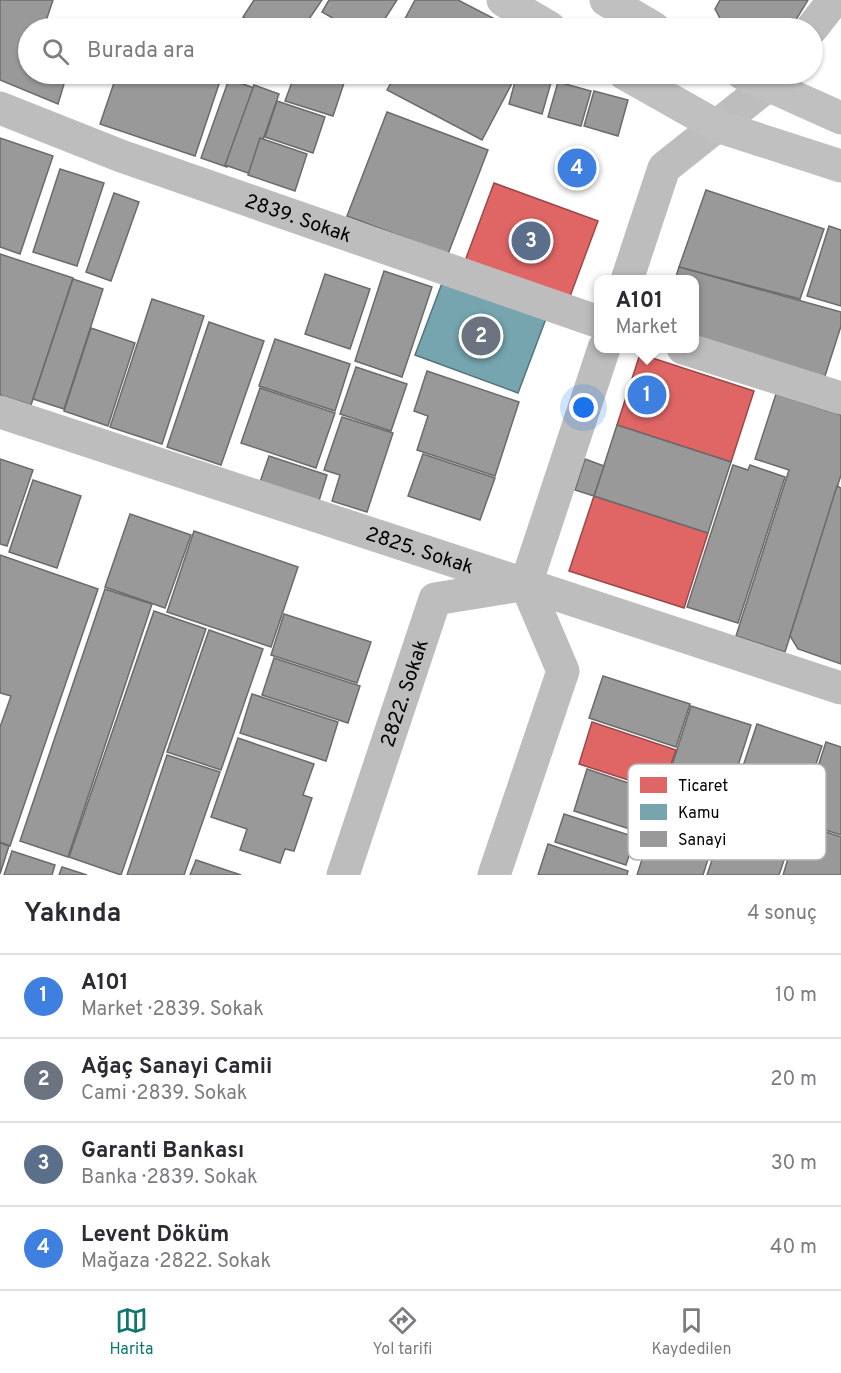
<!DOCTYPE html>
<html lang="tr">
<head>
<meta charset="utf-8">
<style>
  :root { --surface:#fff; --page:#f2f2f3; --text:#2b2b33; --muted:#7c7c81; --line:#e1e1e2; --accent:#0f766e }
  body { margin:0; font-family:Overpass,sans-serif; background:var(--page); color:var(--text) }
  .you { position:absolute; left:584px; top:408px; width:21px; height:21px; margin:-15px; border:4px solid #fff; border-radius:50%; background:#1a73e8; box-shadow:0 0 0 9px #1a73e833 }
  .badge { display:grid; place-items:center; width:39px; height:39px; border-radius:50%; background:var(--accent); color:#fff; font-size:20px; font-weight:700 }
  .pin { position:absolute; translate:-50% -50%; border:3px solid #fff; box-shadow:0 2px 6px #0006 }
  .popup { position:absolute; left:594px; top:275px; width:105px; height:78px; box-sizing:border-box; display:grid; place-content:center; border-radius:12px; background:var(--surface); filter:drop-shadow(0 2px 4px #0005); font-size:20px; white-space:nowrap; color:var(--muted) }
  .popup b { font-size:22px; color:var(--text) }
  .popup::after { content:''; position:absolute; left:50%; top:100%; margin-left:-12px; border:12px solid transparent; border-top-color:var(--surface) }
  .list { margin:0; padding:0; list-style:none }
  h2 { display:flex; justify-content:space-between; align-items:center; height:78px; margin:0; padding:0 24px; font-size:26px }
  h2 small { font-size:20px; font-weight:400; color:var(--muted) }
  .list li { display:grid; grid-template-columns:39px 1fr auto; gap:18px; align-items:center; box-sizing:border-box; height:84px; padding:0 24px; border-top:2px solid var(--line) }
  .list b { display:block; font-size:22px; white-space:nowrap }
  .list p { margin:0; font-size:20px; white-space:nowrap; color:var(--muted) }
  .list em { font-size:20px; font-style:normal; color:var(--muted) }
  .icon { flex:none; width:33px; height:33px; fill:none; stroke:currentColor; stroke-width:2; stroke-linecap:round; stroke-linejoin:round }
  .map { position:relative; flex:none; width:841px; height:875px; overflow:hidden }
  .search { position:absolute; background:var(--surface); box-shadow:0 2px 4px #0004; left:18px; right:18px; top:18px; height:66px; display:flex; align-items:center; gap:15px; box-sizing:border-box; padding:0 21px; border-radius:33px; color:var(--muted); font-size:22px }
  .sheet { height:414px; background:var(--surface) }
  nav { display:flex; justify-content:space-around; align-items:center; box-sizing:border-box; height:84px; border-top:2px solid var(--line); background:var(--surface); font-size:16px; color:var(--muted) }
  nav a { display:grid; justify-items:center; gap:3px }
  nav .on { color:var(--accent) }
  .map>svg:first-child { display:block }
  .shops { fill:#e06666; stroke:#9d4747; stroke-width:1.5 }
  .public { fill:#76a5af; stroke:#53747a; stroke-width:1.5 }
  .industry { fill:#999; stroke:#6b6b6b; stroke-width:1.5 }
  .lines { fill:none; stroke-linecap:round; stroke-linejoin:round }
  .street { stroke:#bdbdbd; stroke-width:33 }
  .secondary { stroke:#c0c0c0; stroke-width:33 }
  .labels { text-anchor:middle; stroke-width:6; stroke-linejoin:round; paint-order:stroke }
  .street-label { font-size:20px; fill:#000; stroke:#fff }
  .key { fill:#fff; stroke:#b2b2b2; stroke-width:1.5 }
  .key-label { font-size:16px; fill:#000 }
</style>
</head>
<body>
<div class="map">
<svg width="841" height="875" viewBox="0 0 841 875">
  <rect width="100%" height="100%" fill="#fff"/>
  <g class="shops">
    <polygon points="494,183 598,221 569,299 465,261"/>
    <polygon points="640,354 754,391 731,462 617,425"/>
    <polygon points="594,496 708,533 684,608 569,571"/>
    <polygon points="592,722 676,750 662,791 579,764"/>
  </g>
  <polygon class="public" points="444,278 547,316 518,393 415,355"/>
  <g class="industry">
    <polygon points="0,0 53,0 45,24 59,28 28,28 28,74 67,74 58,104 0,80"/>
    <polygon points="254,0 322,0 303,28 261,28 243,17"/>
    <polygon points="329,0 397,0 379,28 350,28 322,12"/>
    <polygon points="415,0 458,0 512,28 400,28"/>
    <polygon points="720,0 808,0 791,28 733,28 722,22 715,9"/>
    <polygon points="117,74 222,75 195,156 100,124"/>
    <polygon points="295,74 325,74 345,80 333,116 285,101"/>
    <polygon points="396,74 517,74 482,140 387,90"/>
    <polygon points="517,74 532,74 552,79 542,114 509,104"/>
    <polygon points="229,79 254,88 227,167 201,158"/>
    <polygon points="558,82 591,91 581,126 548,117"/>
    <polygon points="254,85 279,94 251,174 225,165"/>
    <polygon points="594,91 628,100 618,136 584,126"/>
    <polygon points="277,101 325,117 313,153 265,137"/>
    <polygon points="387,112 488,150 448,254 347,216"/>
    <polygon points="0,138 53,156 20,254 0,247"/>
    <polygon points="260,138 307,154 295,191 248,175"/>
    <polygon points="60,169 104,183 77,266 33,252"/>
    <polygon points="706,190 824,229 800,299 679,267"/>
    <polygon points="114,193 139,202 111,281 86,272"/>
    <polygon points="829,226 841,230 841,306 807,296"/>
    <polygon points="0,254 73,278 31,405 0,395"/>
    <polygon points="679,267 841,312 841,326 824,379 695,341 695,280 675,280"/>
    <polygon points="384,271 432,287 402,377 355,361"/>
    <polygon points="325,274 370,289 350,349 305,334"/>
    <polygon points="73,279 103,289 64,409 33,399"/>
    <polygon points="152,299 204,316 162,444 110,427"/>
    <polygon points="209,322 264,341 221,465 167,447"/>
    <polygon points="91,328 135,343 108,426 64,411"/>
    <polygon points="275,339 350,364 335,411 259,386"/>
    <polygon points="356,367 407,384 391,431 340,414"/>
    <polygon points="427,371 519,402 495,476 417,450 428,416 414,411"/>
    <polygon points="260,388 335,413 316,468 241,443"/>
    <polygon points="776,394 841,415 841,475 785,652 736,636 789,470 755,459"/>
    <polygon points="342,417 393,433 367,512 332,501 340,475 324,470"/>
    <polygon points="617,425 731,462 708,533 594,496"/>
    <polygon points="423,454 495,478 480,520 408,496"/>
    <polygon points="269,456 327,475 318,504 259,485"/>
    <polygon points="0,459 33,470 7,546 0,544"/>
    <polygon points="585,459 604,466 594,496 575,490"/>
    <polygon points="733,465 748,470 750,465 785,477 738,623 687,607"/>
    <polygon points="33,480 81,496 57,568 9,552"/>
    <polygon points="837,486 841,488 841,664 798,649 790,636"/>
    <polygon points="130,514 191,535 165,608 105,587"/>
    <polygon points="194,531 298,567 271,647 167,612"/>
    <polygon points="0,555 98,589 10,846 0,842 0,727 11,696 0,693"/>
    <polygon points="105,589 152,604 68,857 20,841"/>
    <polygon points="154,611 206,629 121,875 69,857"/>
    <polygon points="284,614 371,642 357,683 271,655"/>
    <polygon points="209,630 263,649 221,770 167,752"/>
    <polygon points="274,658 360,686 348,723 262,695"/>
    <polygon points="603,676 690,704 676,747 589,718"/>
    <polygon points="252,694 338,722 326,761 240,733"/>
    <polygon points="691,706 751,725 703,875 637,875"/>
    <polygon points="757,724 822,746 779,875 707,875"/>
    <polygon points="238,738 314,764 303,795 312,798 294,851 285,849 280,863 240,850 247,829 211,817"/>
    <polygon points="826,742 841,747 841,835 800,822"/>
    <polygon points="167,755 220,772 184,875 127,875"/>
    <polygon points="587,769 655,792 642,833 574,811"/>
    <polygon points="564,814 635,837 626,865 555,842"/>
    <polygon points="799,823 841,837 841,875 783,875"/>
    <polygon points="0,843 9,846 0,874"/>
    <polygon points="548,844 628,871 627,875 538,875"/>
    <polygon points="12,851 55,865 52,875 4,875"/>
    <polygon points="196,860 241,875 190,875"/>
    <polygon points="62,867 87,875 59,875"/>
  </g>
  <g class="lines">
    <g class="street">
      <polyline points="812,28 834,0"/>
      <path id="s1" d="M0 108 121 156 599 322"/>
      <polyline points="627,280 664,168 767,86 777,74"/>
      <polyline points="683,348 841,398"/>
      <path id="s2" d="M0 412 841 688"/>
      <path id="s3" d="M343 875 435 599 521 585"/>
      <polyline points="494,875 563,671 526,584 604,348"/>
    </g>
    <g class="secondary">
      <polyline points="503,0 550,28"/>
      <polyline points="606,0 654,28"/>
      <polyline points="625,74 717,126 841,166"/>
      <polyline points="743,74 841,118"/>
    </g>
  </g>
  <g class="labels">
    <g class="street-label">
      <text dy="7" stroke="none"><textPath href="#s1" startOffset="318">2839. Sokak</textPath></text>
      <text dy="7" stroke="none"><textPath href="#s2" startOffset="442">2825. Sokak</textPath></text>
      <text dy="7" stroke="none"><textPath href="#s3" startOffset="192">2822. Sokak</textPath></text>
    </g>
  </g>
  <rect x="628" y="764" width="198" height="96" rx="9" class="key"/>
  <rect x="640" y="777" width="27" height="16" fill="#e06666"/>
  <rect x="640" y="804" width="27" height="16" fill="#76a5af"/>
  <rect x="640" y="831" width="27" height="16" fill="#999"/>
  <g class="key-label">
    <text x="678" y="791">Ticaret</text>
    <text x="678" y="818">Kamu</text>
    <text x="678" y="845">Sanayi</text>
  </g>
</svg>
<div class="you"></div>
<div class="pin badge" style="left:647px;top:395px;background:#3f7fe0">1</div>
<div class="popup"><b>A101</b>Market</div>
<div class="pin badge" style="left:481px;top:336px;background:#6b7280">2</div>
<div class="pin badge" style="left:531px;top:241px;background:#5c6f8a">3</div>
<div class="pin badge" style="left:577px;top:168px;background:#3f7fe0">4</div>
<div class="search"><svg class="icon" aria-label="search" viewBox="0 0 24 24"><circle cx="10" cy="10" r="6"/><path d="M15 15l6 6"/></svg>Burada ara</div>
</div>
<section class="sheet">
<h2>Yakında<small>4 sonuç</small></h2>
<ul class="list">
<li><span class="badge" style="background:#3f7fe0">1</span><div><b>A101</b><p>Market · 2839. Sokak</p></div><em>10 m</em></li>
<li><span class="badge" style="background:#6b7280">2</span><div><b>Ağaç Sanayi Camii</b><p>Cami · 2839. Sokak</p></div><em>20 m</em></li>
<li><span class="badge" style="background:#5c6f8a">3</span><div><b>Garanti Bankası</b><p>Banka · 2839. Sokak</p></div><em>30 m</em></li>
<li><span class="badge" style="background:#3f7fe0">4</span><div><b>Levent Döküm</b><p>Mağaza · 2822. Sokak</p></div><em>40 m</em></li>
</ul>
</section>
<nav>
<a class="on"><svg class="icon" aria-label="map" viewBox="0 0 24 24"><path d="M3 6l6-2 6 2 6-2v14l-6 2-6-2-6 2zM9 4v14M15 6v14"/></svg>Harita</a>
<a><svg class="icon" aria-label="directions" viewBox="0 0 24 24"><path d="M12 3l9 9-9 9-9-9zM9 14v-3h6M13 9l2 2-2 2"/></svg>Yol tarifi</a>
<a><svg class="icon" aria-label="saved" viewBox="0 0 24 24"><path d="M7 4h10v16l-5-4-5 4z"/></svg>Kaydedilen</a>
</nav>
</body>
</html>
